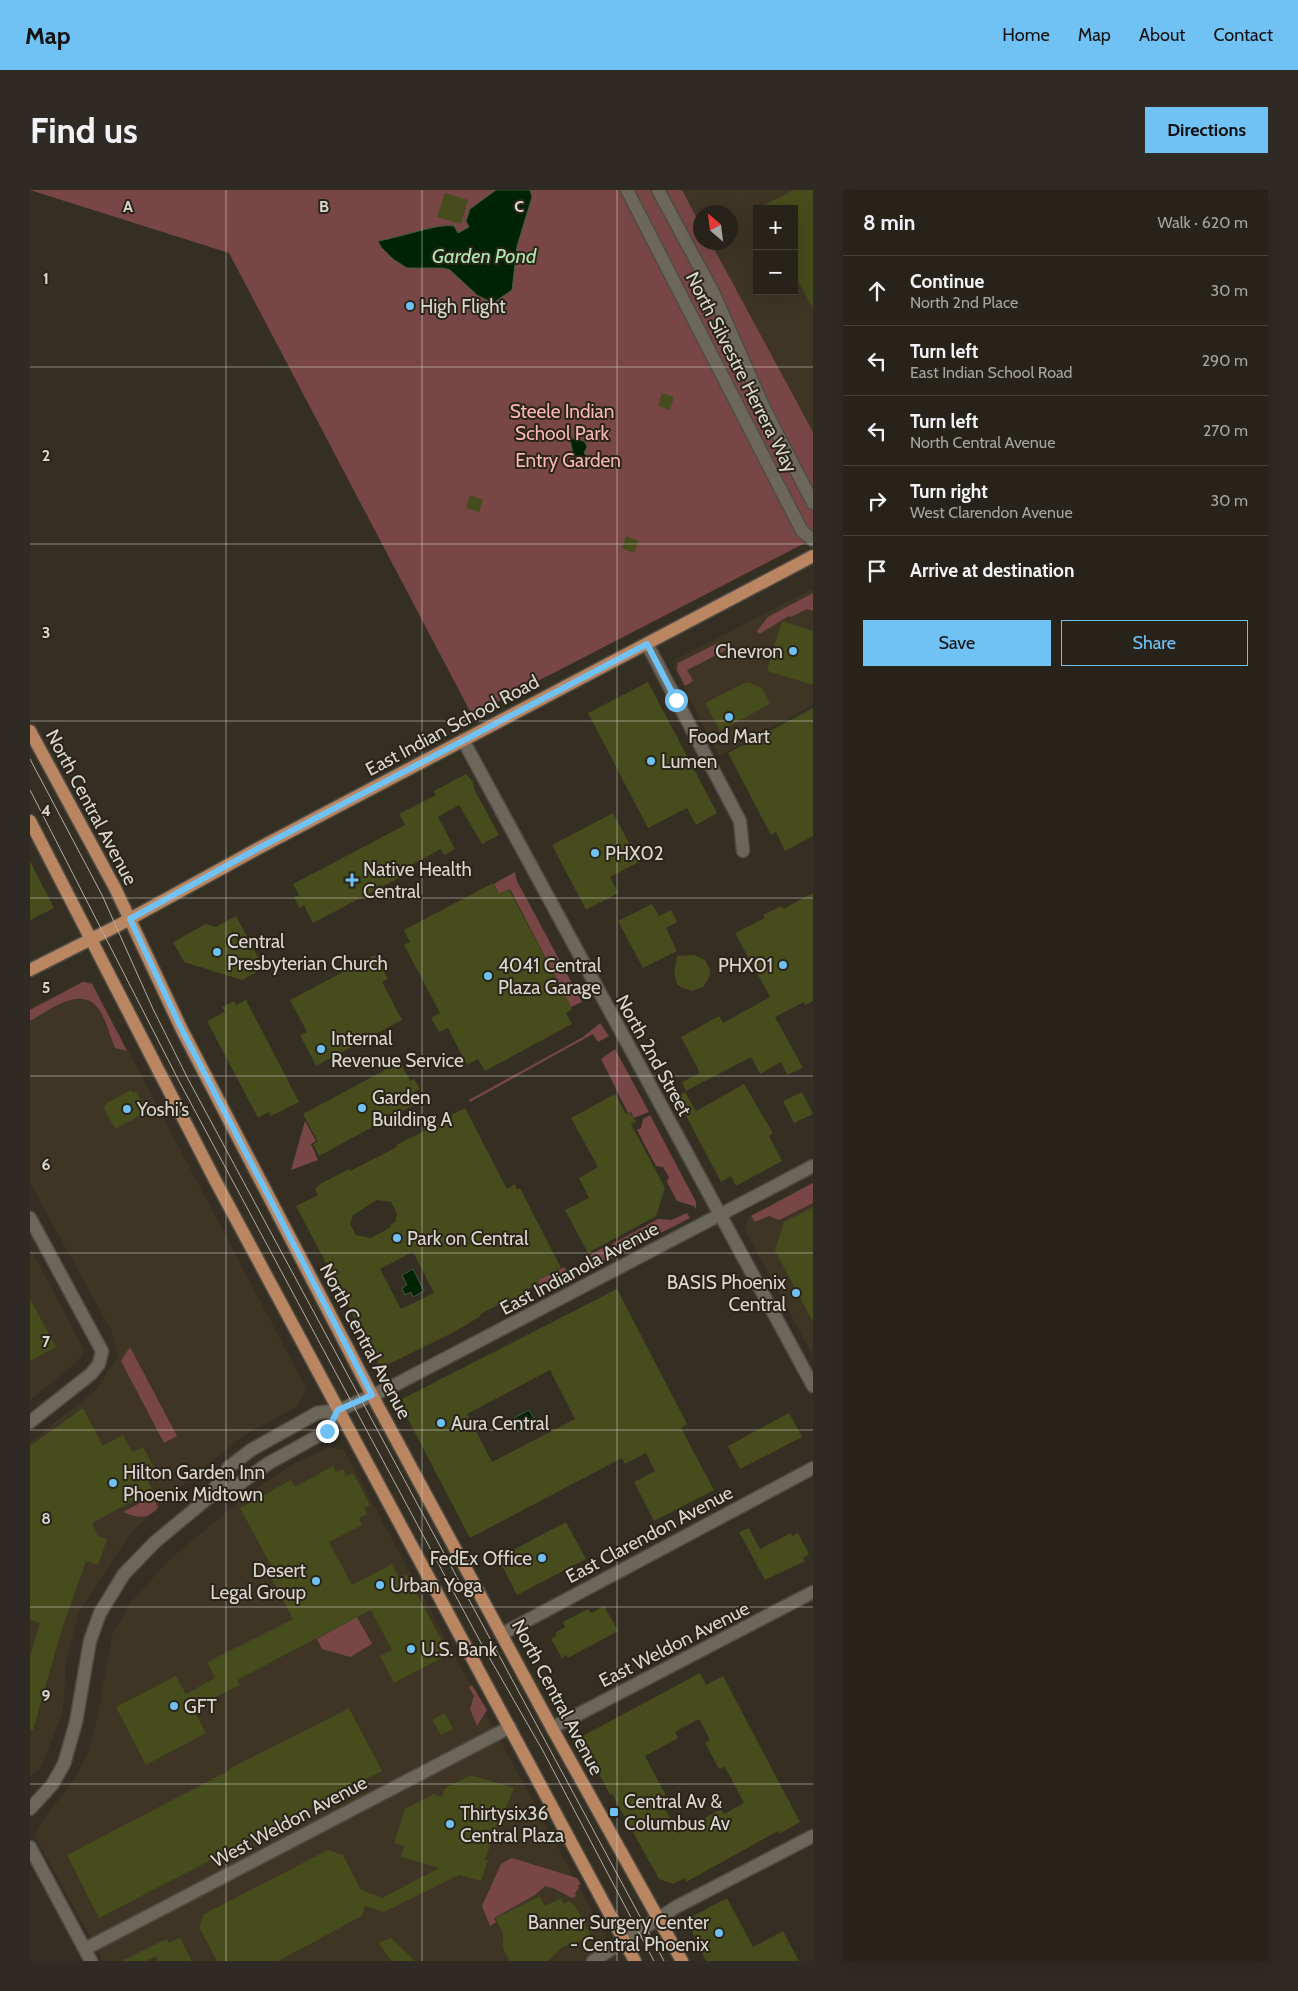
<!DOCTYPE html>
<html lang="en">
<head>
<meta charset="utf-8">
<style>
  :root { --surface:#27221a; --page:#2f2a23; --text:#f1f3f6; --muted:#a4a4a2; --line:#433f39; --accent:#70c1f4 }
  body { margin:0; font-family:Cabin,sans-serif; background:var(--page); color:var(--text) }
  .controls { position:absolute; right:15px; top:15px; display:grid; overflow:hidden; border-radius:0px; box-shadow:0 5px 20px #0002 }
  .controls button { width:45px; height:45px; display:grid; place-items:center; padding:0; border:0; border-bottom:1px solid var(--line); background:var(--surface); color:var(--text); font:25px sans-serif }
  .compass { position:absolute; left:663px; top:15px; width:45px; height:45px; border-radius:50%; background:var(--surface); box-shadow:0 5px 20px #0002; rotate:332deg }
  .stop { position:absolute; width:15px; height:15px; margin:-11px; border:4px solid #70c1f4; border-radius:50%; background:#fff }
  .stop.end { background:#70c1f4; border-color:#fff; box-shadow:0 1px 5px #0008 }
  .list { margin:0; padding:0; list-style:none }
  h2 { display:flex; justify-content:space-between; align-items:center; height:65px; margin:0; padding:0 20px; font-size:21px }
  h2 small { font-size:16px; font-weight:400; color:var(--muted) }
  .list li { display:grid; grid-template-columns:32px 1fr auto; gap:15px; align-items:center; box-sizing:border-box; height:70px; padding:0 20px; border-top:1px solid var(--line) }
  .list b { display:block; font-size:19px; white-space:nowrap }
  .list p { margin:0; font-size:16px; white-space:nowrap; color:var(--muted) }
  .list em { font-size:16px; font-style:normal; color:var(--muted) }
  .actions { display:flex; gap:10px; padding:15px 20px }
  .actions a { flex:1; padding:11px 0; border:1px solid var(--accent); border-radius:0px; text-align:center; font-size:18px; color:var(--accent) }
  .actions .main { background:var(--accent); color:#111 }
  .icon { flex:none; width:28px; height:28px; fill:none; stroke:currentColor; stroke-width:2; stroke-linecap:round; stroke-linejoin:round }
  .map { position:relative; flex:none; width:783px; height:1771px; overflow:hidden; border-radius:0px }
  header { display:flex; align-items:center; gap:30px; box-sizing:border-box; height:70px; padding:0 25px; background:var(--accent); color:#111 }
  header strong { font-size:24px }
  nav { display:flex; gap:28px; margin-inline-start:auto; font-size:18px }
  .intro { display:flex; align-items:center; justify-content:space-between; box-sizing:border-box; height:120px; padding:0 30px }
  h1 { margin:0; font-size:35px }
  .button { padding:12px 22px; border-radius:0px; background:var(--accent); color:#111; font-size:18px; font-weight:700 }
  main { display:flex; gap:30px; padding:0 30px }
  aside { flex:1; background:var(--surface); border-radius:0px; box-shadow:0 5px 20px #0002 }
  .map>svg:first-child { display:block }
  .built { fill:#3e3524; fill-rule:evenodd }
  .green { fill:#784745 }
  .water { fill:#002304; stroke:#415941 }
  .building { fill:#464c1b; fill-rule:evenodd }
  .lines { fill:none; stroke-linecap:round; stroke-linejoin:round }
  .minor-casing { stroke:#504c43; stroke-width:15 }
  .major-casing { stroke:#504c43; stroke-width:15 }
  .minor { stroke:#6d665a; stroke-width:12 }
  .major { stroke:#ba8661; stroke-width:12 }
  .tram { stroke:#b1ada6; stroke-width:1 }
  .route { stroke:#70c1f4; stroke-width:6 }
  .grid { fill:none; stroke:#dad7d0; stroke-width:1; stroke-opacity:0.55 }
  .poi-dot { fill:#70c1f4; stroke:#2a2419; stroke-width:2 }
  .labels { text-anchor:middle; stroke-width:4; stroke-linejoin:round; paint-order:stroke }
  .poi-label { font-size:19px; fill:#dad7d0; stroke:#2a2419; text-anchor:start }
  .street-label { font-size:19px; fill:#dad7d0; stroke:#2a2419 }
  .park-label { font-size:19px; fill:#fbb7b3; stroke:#2a2419 }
  .water-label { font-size:20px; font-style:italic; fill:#aeeab0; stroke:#2a2419 }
  .grid-label { font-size:16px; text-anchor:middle; font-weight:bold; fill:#dad7d0; stroke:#2a2419; stroke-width:4; stroke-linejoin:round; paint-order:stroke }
</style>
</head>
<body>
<header>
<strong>Map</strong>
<nav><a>Home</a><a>Map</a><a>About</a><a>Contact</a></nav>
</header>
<div class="intro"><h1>Find us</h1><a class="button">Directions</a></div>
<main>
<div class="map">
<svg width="783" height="1771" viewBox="0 0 783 1771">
  <rect width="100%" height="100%" fill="#342e23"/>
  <g class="built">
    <path d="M652 0H783V242L681 53 701 52V22H671L670 34ZM727 19H764V101H727Z"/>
    <polygon points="780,400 783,400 783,515 689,566 645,480 644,473 647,469"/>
    <polygon points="53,791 62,792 276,1198 268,1216 213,1246 143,1303 100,1344 49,1422 36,1472 33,1522 11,1577 0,1587 0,1253 67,1199 88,1165 81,1140 0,993 0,818"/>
    <polygon points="783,992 783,1166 715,1040 719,1026"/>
    <polygon points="0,1057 54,1160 47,1172 0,1210"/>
    <polygon points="300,1257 314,1260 589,1771 73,1771 5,1646 10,1634 46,1587 59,1560 68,1524 82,1445 100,1413 140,1369 218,1304 265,1273"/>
  </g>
  <g class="green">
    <polygon points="0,0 652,0 670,34 671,52 681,53 783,242 783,349 442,525 199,63"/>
    <polygon points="783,403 783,421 777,419 761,427 759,426 729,444 727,441 738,427"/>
    <polygon points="690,452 702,457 657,480 663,491 655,496 647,480 648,473"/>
    <polygon points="485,682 487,691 552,812 541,817 480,699 469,704 464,694"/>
    <path d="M53 792 62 794 97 861 85 858C80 846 76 829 68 818 50 795 18 821 0 831V820Z"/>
    <polygon points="570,833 579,846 568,852 563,844 440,912 439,910 553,847"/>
    <polygon points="585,859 619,922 604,928 601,922 598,923 571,869"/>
    <polygon points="620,925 666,1012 666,1019 664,1016 647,1011 637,992 639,987 633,977 626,976 607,940 611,938 613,929"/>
    <polygon points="275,931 286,951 281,954 288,970 261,980"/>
    <polygon points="783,993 783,1013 749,1030 739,1026 725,1032 721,1026"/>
    <polygon points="657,1023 660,1028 588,1065 582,1054 628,1029 641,1030"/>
    <polygon points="578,1055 582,1068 566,1077 560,1065"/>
    <polygon points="534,1077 540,1087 533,1086 510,1097 508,1090"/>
    <polygon points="100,1157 147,1246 134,1253 91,1171"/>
    <path d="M123 1306 128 1318C116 1330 108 1328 93 1322Z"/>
    <polygon points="327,1427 342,1454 320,1467 292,1459 287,1449"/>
    <polygon points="442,1495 457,1520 447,1536 440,1519 444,1506 439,1497"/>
    <polygon points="482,1668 547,1688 551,1694 548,1695 549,1698 545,1703 546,1706 542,1708 523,1698 515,1696 505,1705 464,1728 466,1732 460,1736 452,1716 471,1674"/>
  </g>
  <g class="water">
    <path d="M466 0H500L502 7 487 56 482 100 463 113 447 105 420 80 413 78H377L363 69 351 57 348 51C369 48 408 33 424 36L428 43 439 37 436 31 440 19Z"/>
    <polygon points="546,248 555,252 557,257 554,263 557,266 549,268 541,265 543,263 540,250"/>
    <polygon points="383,1079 394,1101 383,1107 381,1102 375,1105 372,1098 377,1095 372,1085"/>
    <polygon points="499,1220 506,1232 488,1242 486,1237 479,1240 475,1233"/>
  </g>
  <g class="building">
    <polygon points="763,0 783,0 783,119 764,83 764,19 727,19"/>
    <polygon points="415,3 438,10 431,34 407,27"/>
    <polygon points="632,203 644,207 640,220 628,216"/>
    <polygon points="440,305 453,310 449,322 436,318"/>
    <polygon points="596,346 609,351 604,363 592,358"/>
    <polygon points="752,431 783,441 783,495 737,481"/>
    <polygon points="618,492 687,623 666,635 657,618 618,638 558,523"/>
    <polygon points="717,492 732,498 740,514 690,541 675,513"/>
    <polygon points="783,518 783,646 755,661 746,642 741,645 698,563"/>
    <polygon points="436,584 443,592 444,599 469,645 452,654 429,615 408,627 425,659 414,665 411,659 378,677 380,682 283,733 274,715 269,718 264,707 269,705 263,694 375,635 369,624 406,605 404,601"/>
    <polygon points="583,623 609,672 580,687 588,703 556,720 522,655"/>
    <polygon points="0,671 24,718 0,730"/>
    <polygon points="463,693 469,704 479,699 542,819 536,823 542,834 455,881 448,869 437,875 418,838 409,842 401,828 410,823 374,755 380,752 374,740"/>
    <polygon points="783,703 783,811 775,815 774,812 745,827 773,878 757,885 751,872 730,884 721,867 656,901 652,892 670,883 651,847 689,826 693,833 740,807 705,743 735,728 733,725 751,716 753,719"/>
    <polygon points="622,714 629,726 641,720 647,732 636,738 647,761 613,778 588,731"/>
    <polygon points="206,726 234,778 212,790 154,772 143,752 176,734 185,737"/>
    <polygon points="345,765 358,789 352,792 372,830 286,876 270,845 277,842 260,810"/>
    <polygon points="664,765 675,770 680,780 680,786 674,796 663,801 652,798 647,794 644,783 647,766"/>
    <polygon points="216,810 269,912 241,926 239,922 228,928 177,831 195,822 192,817 204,811 206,815"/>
    <polygon points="370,872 380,891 384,889 390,899 385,901 391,911 289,966 283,954 288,952 273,924"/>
    <polygon points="714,894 743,943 739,946 752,971 706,996 701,986 691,992 646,907 655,902 666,921"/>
    <polygon points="101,900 103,903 106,901 117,922 85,939 74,918 76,916 75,914"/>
    <polygon points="772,902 783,924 764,933 753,911"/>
    <polygon points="585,904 596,924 600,922 606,932 601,934 635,998 626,1026 558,1063 535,1020 559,1008 549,988 568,977 541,928"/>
    <path d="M435 918 477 999 485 994 487 1000 490 998 531 1078 508 1090 510 1093 493 1102 494 1104 479 1112 478 1110 450 1124 451 1126 424 1142 351 1178 266 1016 288 1005 285 999 290 994 319 979 320 981 367 957 366 955 422 927 421 925ZM347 1010 361 1012 367 1024 365 1032 360 1035 361 1037 341 1048 326 1045 320 1034 323 1025ZM383 1062 404 1103 371 1119 350 1079Z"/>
    <polygon points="783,1017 783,1132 745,1060 754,1032"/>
    <path d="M587 1099 657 1234 651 1238 684 1300 624 1331 604 1292 625 1281 616 1263 595 1274 592 1268 440 1348 370 1214 373 1212 372 1209ZM520 1180 545 1229 462 1272 437 1224Z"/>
    <polygon points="0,1109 26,1157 0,1171"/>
    <polygon points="53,1218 73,1256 93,1245 102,1262 113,1257 124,1278 114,1284 123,1300 62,1333 68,1346 77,1349 68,1375 56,1371 31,1442 3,1540 0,1539 0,1466 10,1433 0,1430 0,1256"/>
    <polygon points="759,1223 772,1247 710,1279 698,1256"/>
    <polygon points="303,1276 306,1282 313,1279 316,1286 323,1283 340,1315 334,1318 337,1324 329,1328 332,1335 299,1352 322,1395 362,1374 369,1388 376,1384 419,1464 364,1493 350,1466 362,1460 341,1420 207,1490 210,1495 163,1518 176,1543 116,1575 86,1517 146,1486 156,1504 185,1488 177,1472 263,1429 238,1382 243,1379 210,1318 261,1290 265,1297"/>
    <polygon points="536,1332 556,1369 487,1405 468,1368"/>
    <polygon points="719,1338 730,1359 761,1343 762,1346 768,1343 779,1364 773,1368 775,1371 735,1390 709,1342"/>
    <polygon points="574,1416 588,1441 538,1468 537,1465 532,1468 521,1449 526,1446 525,1443 535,1437 533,1432 558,1419 561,1423"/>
    <path d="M670 1483 676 1495 693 1486 770 1632 749 1644 748 1641 656 1692 655 1688 643 1694 629 1689 582 1604 580 1605 561 1568 555 1565 547 1549ZM669 1529 680 1550 675 1553 689 1579 695 1577 714 1613 694 1624 691 1619 648 1643 635 1619 641 1615 615 1566 648 1548 645 1542Z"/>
    <polygon points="319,1518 352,1581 69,1728 37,1665 200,1580 199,1579"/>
    <polygon points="415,1523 423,1539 411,1545 402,1530"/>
    <polygon points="441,1585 484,1598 454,1671 458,1670 451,1691 429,1685 354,1722 335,1716 332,1726 248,1771 187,1771 169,1737 174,1724 298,1660 313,1665 331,1700 352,1708 409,1678 371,1667 374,1656 364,1653 375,1619 404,1604 412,1607 415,1598"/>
    <polygon points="510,1706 515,1716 531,1708 534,1714 539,1711 545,1716 562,1748 532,1757 518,1771 480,1771 473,1758 473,1743 465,1728"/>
    <polygon points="697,1708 723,1757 753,1741 769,1771 676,1771 660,1738 663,1726"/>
    <polygon points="150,1748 162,1771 128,1771 126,1766 116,1771 91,1771 130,1752 137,1749 139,1753"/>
    <polygon points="361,1748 385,1771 361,1771 349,1753"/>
  </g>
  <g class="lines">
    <g class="minor-casing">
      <g id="minor">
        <polyline points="597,0 772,341 783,350"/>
        <polyline points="628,0 683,102 734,218 783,313"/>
        <polyline points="617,454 710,631 713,661"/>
        <polyline points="433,550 783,1196"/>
        <polyline points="0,1028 72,1161 69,1174 61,1184 0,1232"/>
        <polyline points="178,1308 199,1277 221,1260 287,1223 309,1220 359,1198 783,976"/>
        <polyline points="472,1444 783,1278"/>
        <polyline points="522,1538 783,1402"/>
        <polyline points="0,1619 22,1595 34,1574 46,1532 60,1451 70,1423 94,1384 125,1352 178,1308 209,1294 239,1273 297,1241 309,1220"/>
        <polyline points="0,1657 61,1771"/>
        <polyline points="55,1759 480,1537"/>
        <polyline points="563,1771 646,1717 783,1646"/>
      </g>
    </g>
    <g class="major-casing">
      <g id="major">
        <polyline points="0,541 85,698 152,840 342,1205 522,1538 652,1771"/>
        <polyline points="0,631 186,992 605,1771"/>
        <polyline points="0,780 87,736 227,659 783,366"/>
      </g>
    </g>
    <use href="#minor" class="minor"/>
    <use href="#major" class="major"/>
    <g class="tram">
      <polyline points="0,569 72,705 123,819 158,889 634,1771"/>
      <polyline points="0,600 150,893 451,1453 513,1561 624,1771"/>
    </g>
  </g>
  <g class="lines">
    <polyline class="route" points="297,1241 308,1220 342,1205 152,840 100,729 227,659 617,454 646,510"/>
  </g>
  <path class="grid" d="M196 0V1771M392 0V1771M587 0V1771M0 177H783M0 354H783M0 531H783M0 708H783M0 886H783M0 1063H783M0 1240H783M0 1417H783M0 1594H783"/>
  <g class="poi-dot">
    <circle cx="380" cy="116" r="5"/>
    <circle cx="763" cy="461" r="5"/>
    <circle cx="699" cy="527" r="5"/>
    <circle cx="621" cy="571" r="5"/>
    <circle cx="565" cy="663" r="5"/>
    <path d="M319.5 682.5h5v5h5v5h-5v5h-5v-5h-5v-5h5z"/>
    <circle cx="187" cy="762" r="5"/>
    <circle cx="753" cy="775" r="5"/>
    <circle cx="458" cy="786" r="5"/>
    <circle cx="291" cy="859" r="5"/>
    <circle cx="332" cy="918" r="5"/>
    <circle cx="97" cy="919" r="5"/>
    <circle cx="367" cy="1048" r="5"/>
    <circle cx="766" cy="1103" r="5"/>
    <circle cx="411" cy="1233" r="5"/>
    <circle cx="83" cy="1293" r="5"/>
    <circle cx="512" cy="1368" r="5"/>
    <circle cx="286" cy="1391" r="5"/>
    <circle cx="350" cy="1395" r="5"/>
    <circle cx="381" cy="1459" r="5"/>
    <circle cx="144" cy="1516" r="5"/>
    <rect x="579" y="1617" width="10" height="10" rx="2.5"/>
    <circle cx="420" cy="1634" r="5"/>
    <circle cx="689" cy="1743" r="5"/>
  </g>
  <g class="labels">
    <g class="poi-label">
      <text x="390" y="123">High Flight</text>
      <text x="753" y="468" text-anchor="end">Chevron</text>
      <text x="699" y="553" text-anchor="middle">Food Mart</text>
      <text x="631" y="578">Lumen</text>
      <text x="575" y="670">PHX02</text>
      <text x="333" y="686">Native Health<tspan x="333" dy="22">Central</tspan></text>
      <text x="197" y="758">Central<tspan x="197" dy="22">Presbyterian Church</tspan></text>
      <text x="468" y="782">4041 Central<tspan x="468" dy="22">Plaza Garage</tspan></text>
      <text x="743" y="782" text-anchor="end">PHX01</text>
      <text x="301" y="855">Internal<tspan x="301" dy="22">Revenue Service</tspan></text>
      <text x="342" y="914">Garden<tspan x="342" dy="22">Building A</tspan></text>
      <text x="107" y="926">Yoshi’s</text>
      <text x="377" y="1055">Park on Central</text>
      <text x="756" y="1099" text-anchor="end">BASIS Phoenix<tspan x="756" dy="22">Central</tspan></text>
      <text x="421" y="1240">Aura Central</text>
      <text x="93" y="1289">Hilton Garden Inn<tspan x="93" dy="22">Phoenix Midtown</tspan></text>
      <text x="502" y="1375" text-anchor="end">FedEx Office</text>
      <text x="276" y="1387" text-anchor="end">Desert<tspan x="276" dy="22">Legal Group</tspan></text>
      <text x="360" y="1402">Urban Yoga</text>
      <text x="391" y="1466">U.S. Bank</text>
      <text x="154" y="1523">GFT</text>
      <text x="594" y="1618">Central Av &amp;<tspan x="594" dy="22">Columbus Av</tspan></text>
      <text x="430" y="1630">Thirtysix36<tspan x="430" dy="22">Central Plaza</tspan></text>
      <text x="679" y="1739" text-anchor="end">Banner Surgery Center<tspan x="679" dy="22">- Central Phoenix</tspan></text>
    </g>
    <g class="street-label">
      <text transform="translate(712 182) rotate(63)" y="7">North Silvestre Herrera Way</text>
      <text transform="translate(422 535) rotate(-28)" y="7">East Indian School Road</text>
      <text transform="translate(62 617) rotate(62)" y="7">North Central Avenue</text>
      <text transform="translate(624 865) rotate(61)" y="7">North 2nd Street</text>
      <text transform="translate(549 1078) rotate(-28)" y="7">East Indianola Avenue</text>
      <text transform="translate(336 1151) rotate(62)" y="7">North Central Avenue</text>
      <text transform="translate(619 1344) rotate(-28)" y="7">East Clarendon Avenue</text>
      <text transform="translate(644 1454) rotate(-27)" y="7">East Weldon Avenue</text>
      <text transform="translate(528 1507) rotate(62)" y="7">North Central Avenue</text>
      <text transform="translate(259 1631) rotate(-28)" y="7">West Weldon Avenue</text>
    </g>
    <g class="park-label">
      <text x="532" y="228">Steele Indian<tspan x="532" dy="22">School Park</tspan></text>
      <text x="538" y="277">Entry Garden</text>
    </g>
    <g class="water-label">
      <text x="454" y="73">Garden Pond</text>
    </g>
  </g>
  <g class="grid-label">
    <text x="98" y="22">A</text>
    <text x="294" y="22">B</text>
    <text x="489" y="22">C</text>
    <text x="16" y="94">1</text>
    <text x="16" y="271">2</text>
    <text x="16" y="448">3</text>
    <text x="16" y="626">4</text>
    <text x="16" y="803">5</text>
    <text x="16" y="980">6</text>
    <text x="16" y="1157">7</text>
    <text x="16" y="1334">8</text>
    <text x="16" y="1511">9</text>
  </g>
</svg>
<div class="controls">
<button>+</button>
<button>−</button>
</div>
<svg class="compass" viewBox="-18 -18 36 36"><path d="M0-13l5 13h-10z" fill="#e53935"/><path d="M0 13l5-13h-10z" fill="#a4a4a2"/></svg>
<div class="stop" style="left:646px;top:510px"></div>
<div class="stop end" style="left:297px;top:1241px"></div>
</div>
<aside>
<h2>8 min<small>Walk · 620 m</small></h2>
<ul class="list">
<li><svg class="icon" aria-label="ahead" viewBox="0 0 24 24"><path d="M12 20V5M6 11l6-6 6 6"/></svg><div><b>Continue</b><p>North 2nd Place</p></div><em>30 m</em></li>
<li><svg class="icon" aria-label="left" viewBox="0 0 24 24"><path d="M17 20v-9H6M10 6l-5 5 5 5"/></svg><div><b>Turn left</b><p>East Indian School Road</p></div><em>290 m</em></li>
<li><svg class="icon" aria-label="left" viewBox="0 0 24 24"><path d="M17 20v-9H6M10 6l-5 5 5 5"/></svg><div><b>Turn left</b><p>North Central Avenue</p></div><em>270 m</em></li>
<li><svg class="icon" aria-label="right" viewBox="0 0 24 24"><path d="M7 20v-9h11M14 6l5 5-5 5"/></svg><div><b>Turn right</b><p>West Clarendon Avenue</p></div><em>30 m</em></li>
<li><svg class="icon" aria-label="arrive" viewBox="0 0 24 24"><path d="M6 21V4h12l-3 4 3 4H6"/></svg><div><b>Arrive at destination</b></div></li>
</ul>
<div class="actions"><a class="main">Save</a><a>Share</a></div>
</aside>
</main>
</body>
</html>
